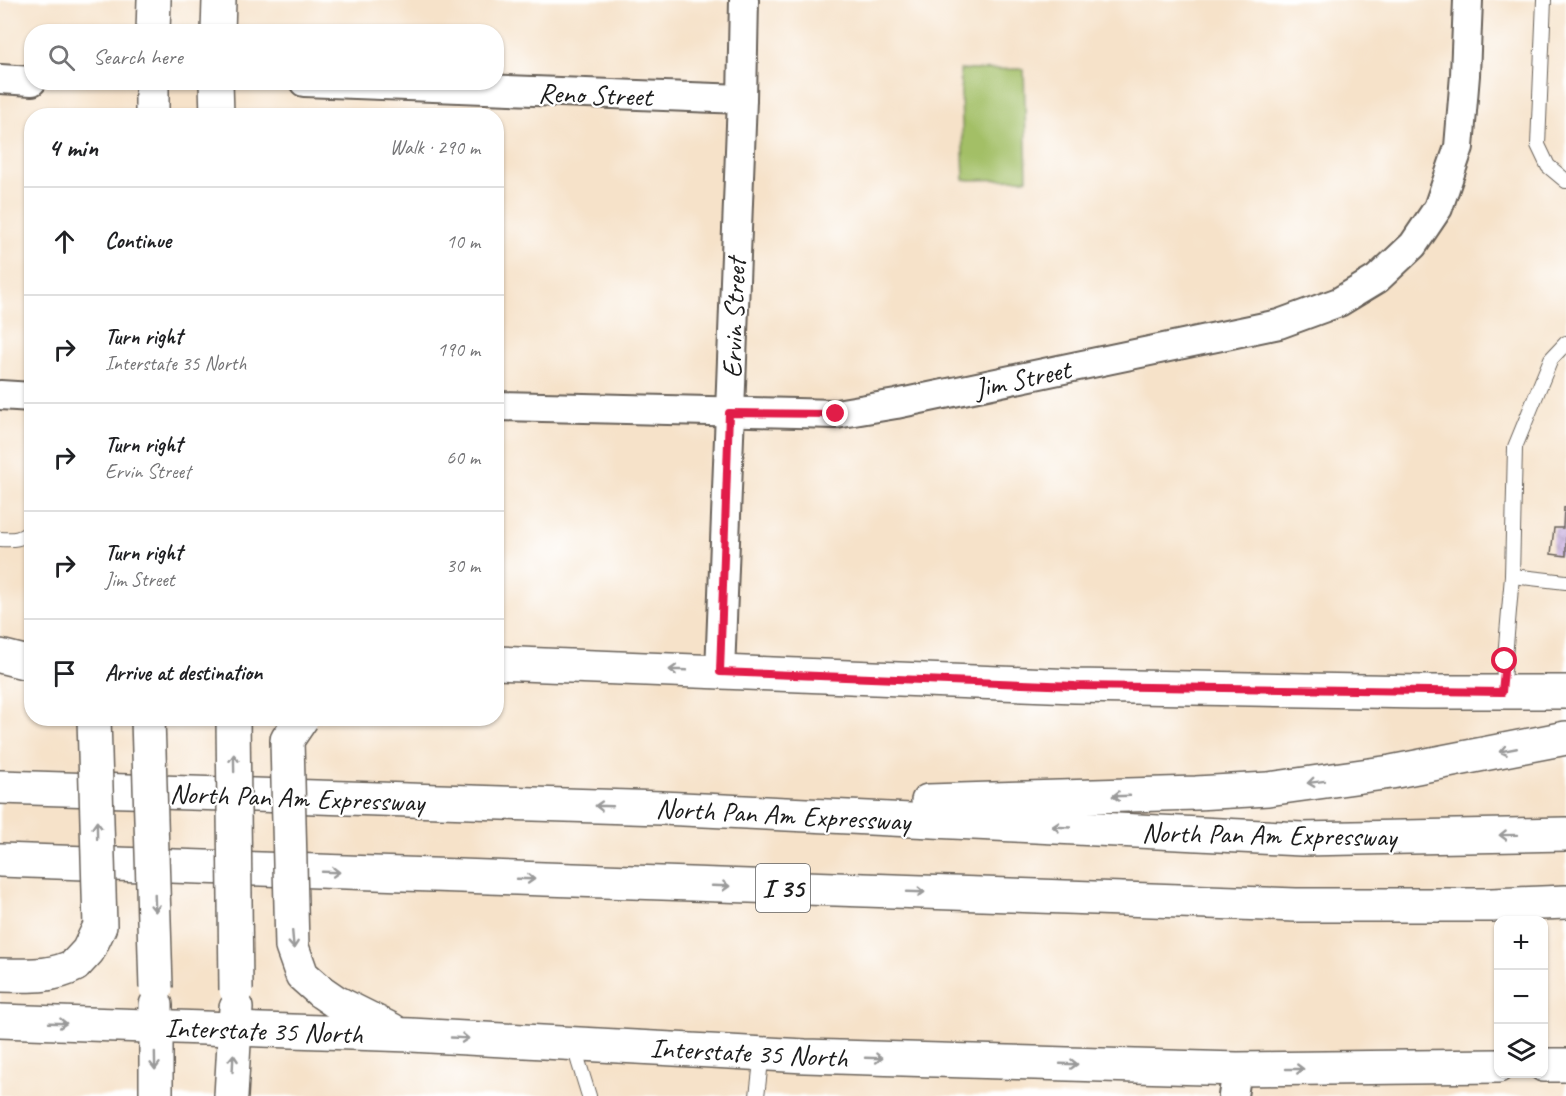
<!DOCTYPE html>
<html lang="en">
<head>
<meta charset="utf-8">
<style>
  :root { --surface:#fff; --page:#f2f2f2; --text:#202124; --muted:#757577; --line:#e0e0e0 }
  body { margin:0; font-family:Caveat,sans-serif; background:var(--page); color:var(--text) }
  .controls { position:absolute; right:18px; bottom:18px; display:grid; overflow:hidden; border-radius:12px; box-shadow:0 2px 4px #0004 }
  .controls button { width:54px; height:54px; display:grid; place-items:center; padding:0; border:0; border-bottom:2px solid var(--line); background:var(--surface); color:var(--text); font:30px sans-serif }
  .stop { position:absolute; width:18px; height:18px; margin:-14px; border:4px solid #e11d48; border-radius:50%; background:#fff }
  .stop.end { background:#e11d48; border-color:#fff; box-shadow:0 2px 6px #0008 }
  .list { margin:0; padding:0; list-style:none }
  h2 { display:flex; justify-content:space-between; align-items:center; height:78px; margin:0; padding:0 24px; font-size:26px }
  h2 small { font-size:20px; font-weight:400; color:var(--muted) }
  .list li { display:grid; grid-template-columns:39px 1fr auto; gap:18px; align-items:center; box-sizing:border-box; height:108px; padding:0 24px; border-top:2px solid var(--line) }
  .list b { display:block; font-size:22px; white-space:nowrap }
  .list p { margin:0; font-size:20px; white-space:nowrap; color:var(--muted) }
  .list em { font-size:20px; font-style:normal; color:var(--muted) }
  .icon { flex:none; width:33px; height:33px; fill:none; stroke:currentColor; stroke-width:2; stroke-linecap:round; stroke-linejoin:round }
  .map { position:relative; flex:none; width:1566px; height:1096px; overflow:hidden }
  .search { position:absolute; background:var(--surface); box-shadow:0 2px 4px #0004; left:24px; top:24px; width:480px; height:66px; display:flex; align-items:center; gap:15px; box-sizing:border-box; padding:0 21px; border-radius:24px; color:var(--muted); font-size:22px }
  .panel { position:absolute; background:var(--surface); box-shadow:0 2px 4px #0004; left:24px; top:108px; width:480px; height:618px; border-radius:24px }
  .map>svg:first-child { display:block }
  .garden { fill:#a3bf66; stroke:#606e41; stroke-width:1.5 }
  .building { fill:url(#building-cross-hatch) }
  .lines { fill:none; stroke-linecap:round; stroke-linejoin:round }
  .service-casing { stroke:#686159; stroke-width:16 }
  .minor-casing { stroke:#686159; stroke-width:32 }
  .secondary-casing { stroke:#686159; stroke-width:36 }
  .motorway-casing { stroke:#686159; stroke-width:36 }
  .service { stroke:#fff; stroke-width:14 }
  .minor { stroke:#fff; stroke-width:28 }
  .secondary { stroke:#fff; stroke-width:33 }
  .motorway { stroke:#fff; stroke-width:33 }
  .secondary-bridge-casing { stroke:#686159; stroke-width:36; stroke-linecap:butt }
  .secondary-bridge { stroke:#fff; stroke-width:33 }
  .oneway { stroke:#999 }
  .route { stroke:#e11d48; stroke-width:8 }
  .labels { text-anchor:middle; stroke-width:4.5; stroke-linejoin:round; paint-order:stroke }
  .shield { fill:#fff; stroke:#606060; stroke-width:1.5 }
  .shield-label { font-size:27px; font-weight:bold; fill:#1c1c1c }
  .street-label { font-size:28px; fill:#1c1c1c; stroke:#fff }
</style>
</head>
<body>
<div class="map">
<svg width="1566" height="1096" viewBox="0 0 1566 1096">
  <defs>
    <pattern id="building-cross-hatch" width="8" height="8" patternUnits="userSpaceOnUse" patternTransform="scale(1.5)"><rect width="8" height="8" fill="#c1a4db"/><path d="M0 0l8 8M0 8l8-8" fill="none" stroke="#9c85b1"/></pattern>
  </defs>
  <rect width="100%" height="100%" fill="#fff"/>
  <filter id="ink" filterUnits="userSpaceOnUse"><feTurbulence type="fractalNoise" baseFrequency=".0167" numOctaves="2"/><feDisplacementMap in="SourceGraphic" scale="12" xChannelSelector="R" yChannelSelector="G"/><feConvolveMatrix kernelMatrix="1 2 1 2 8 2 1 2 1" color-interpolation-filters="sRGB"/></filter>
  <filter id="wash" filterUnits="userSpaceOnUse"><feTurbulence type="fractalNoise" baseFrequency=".008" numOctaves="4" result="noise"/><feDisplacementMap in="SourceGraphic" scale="24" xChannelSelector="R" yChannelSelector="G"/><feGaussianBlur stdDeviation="1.35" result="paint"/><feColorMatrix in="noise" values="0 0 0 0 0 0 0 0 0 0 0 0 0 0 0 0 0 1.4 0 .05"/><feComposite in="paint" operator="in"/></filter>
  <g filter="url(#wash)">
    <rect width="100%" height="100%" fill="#f6e2c9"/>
    <polygon class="garden" points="1024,69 1027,179 964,180 960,70"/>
    <g id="blocks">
      <polygon class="building" points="1564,507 1566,507 1566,556 1551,554 1554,528 1563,528"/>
    </g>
  </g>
  <g filter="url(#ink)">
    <use href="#blocks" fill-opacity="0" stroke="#686159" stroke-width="1.5"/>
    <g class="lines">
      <g class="service-casing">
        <g id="service">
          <polyline points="1544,0 1538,145 1548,166 1566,181"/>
          <path d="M0 539C12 540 23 540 32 529"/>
          <polyline points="1512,576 1566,582"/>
          <polyline points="1502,692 1512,576 1515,447 1551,359 1566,343"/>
          <polyline points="573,1044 589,1096"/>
          <polyline points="757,1096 762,1053"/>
        </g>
      </g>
      <g class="minor-casing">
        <g id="minor">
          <polyline points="0,79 32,81"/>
          <polyline points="304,82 742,99"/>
          <polyline points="0,395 32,397"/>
          <polyline points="496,406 836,414 896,404 1279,324 1339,302 1377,279 1413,245 1438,208 1459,147 1465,75 1468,0"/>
          <polyline points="720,672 742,99 744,0"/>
          <polyline points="1233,1096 1237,1069"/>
        </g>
      </g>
      <g class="secondary-casing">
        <g id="secondary">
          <polyline points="153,32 154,0"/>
          <polyline points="218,32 219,0"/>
          <polyline points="216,82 217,116"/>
          <polyline points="152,116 152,82"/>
          <polyline points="0,656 32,664"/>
          <polyline points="496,663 1075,686 1422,692 1566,692"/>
          <path d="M0 975C26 975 51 978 75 965"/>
          <polyline points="320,991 336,1002 392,1030"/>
          <polyline points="156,1005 156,1096"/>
          <polyline points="0,1021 411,1035 805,1056 1237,1069 1498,1066"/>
          <polyline points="1544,1065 1566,1065"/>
          <polyline points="231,1096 236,1008"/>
        </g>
      </g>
      <g class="motorway-casing">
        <g id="motorway">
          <polyline points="0,787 662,808 1302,839 1566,834"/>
          <polyline points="928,801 1196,793 1268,789 1391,772 1566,738"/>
          <polyline points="0,860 1296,905 1492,905 1566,902"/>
        </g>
      </g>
      <use href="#service" class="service"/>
      <use href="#minor" class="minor"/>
      <use href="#secondary" class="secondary"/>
      <use href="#motorway" class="motorway"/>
      <g class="secondary-bridge-casing">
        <g id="secondary-bridge">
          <polyline points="148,718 156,988"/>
          <polyline points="233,718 236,990"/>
          <polyline points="302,718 287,740 292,947 302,975 320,991"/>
          <polyline points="75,965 88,951 100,926 94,718"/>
        </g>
      </g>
      <use href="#secondary-bridge" class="secondary-bridge"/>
    </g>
    <defs><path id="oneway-shaft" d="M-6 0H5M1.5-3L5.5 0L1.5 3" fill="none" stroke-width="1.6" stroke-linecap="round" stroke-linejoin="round" transform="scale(1.5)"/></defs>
    <g class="oneway">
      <use href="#oneway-shaft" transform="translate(678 670) rotate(-178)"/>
      <use href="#oneway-shaft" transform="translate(1508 750) rotate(169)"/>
      <use href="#oneway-shaft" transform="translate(234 763) rotate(-91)"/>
      <use href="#oneway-shaft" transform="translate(1316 782) rotate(173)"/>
      <use href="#oneway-shaft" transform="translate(1121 796) rotate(178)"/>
      <use href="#oneway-shaft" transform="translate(604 806) rotate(-178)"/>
      <use href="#oneway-shaft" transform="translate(1061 827) rotate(-177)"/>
      <use href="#oneway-shaft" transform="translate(97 830) rotate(-91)"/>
      <use href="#oneway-shaft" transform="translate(1508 835) rotate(179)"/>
      <use href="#oneway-shaft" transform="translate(331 872) rotate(2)"/>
      <use href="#oneway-shaft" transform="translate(526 879) rotate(2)"/>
      <use href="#oneway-shaft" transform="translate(721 886) rotate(2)"/>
      <use href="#oneway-shaft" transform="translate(916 892) rotate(2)"/>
      <use href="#oneway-shaft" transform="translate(155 903) rotate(88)"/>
      <use href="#oneway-shaft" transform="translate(293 940) rotate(85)"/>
      <use href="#oneway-shaft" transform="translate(58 1023) rotate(2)"/>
      <use href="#oneway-shaft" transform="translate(460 1038) rotate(3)"/>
      <use href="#oneway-shaft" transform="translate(874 1058) rotate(2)"/>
      <use href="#oneway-shaft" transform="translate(155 1061) rotate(89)"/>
      <use href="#oneway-shaft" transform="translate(233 1063) rotate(-87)"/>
      <use href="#oneway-shaft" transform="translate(1069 1064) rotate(2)"/>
      <use href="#oneway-shaft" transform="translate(1295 1069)"/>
    </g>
  </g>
  <g class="lines" filter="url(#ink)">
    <polyline class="route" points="836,414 729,413 720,672 1075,686 1502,692 1505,661"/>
  </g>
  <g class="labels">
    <rect class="shield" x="756" y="864" width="54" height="48" rx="4.5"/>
    <g class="shield-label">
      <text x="783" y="897">I 35</text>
    </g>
    <g class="street-label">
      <text transform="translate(595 94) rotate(2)" y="10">Reno Street</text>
      <text transform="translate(733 318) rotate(-88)" y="10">Ervin Street</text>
      <text transform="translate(1022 378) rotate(-12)" y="10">Jim Street</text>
      <text transform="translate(297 797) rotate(2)" y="10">North Pan Am Expressway</text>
      <text transform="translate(783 814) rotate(3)" y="10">North Pan Am Expressway</text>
      <text transform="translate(1269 834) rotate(1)" y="10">North Pan Am Expressway</text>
      <text transform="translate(264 1030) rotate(2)" y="10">Interstate 35 North</text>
      <text transform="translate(749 1052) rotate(3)" y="10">Interstate 35 North</text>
    </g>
  </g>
</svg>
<div class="controls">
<button>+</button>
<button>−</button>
<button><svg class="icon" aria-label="layers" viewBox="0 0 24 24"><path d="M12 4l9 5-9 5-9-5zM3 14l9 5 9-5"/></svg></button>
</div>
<div class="stop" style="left:1505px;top:661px"></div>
<div class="stop end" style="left:836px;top:414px"></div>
<div class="search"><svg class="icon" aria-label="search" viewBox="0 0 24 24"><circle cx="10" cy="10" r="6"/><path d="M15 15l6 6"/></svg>Search here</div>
<section class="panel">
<h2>4 min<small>Walk · 290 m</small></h2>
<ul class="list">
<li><svg class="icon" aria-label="ahead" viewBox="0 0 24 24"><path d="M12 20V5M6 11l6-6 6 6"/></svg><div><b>Continue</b></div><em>10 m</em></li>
<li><svg class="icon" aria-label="right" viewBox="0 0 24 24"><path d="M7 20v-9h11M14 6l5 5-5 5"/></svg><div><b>Turn right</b><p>Interstate 35 North</p></div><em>190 m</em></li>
<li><svg class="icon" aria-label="right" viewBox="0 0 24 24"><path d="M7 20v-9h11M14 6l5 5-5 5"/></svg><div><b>Turn right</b><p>Ervin Street</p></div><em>60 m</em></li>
<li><svg class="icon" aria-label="right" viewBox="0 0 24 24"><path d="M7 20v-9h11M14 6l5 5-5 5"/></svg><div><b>Turn right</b><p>Jim Street</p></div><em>30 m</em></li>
<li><svg class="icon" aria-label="arrive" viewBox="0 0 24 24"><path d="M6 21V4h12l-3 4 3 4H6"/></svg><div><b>Arrive at destination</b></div></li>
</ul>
</section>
</div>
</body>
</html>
